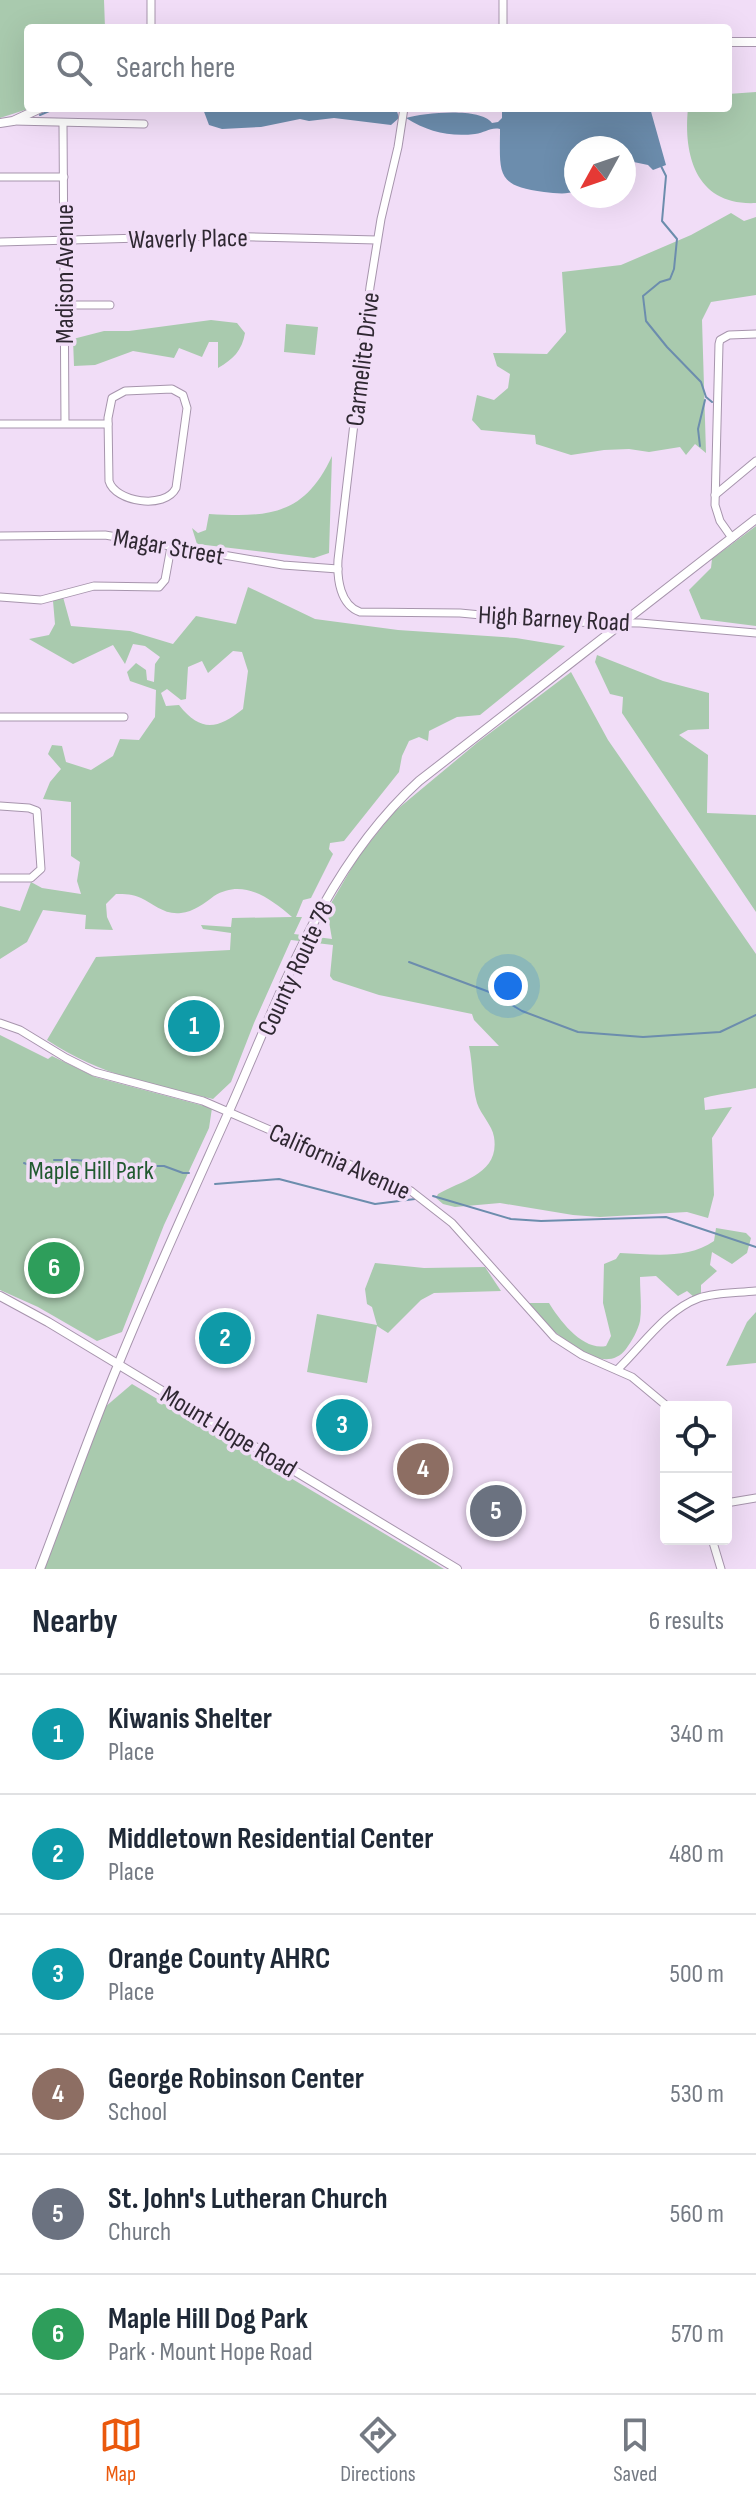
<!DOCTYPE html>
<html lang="en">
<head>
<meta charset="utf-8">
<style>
  :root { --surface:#fff; --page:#f6f6f7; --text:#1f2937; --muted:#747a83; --line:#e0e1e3; --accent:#ea580c }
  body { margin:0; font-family:"Sofia Sans Condensed",sans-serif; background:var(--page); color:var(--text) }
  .controls { position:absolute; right:24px; bottom:24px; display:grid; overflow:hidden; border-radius:8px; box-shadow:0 8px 32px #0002 }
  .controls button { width:72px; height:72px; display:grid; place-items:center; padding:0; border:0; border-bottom:2px solid var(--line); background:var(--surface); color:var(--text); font:40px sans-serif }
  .compass { position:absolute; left:564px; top:136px; width:72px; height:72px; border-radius:50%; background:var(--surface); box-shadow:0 8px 32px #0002; rotate:230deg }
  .you { position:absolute; left:508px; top:986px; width:28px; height:28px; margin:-20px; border:6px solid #fff; border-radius:50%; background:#1a73e8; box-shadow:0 0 0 12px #1a73e833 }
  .badge { display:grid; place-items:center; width:52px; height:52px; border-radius:50%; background:var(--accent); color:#fff; font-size:26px; font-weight:700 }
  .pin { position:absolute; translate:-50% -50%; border:4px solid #fff; box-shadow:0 2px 8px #0006 }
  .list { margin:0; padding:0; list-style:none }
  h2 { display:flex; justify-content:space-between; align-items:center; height:104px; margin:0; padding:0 32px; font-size:34px }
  h2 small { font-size:26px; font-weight:400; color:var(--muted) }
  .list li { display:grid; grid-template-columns:52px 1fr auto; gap:24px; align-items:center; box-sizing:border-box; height:120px; padding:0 32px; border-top:2px solid var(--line) }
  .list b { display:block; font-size:30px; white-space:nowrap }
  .list p { margin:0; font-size:26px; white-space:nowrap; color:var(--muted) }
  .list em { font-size:26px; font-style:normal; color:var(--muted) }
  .icon { flex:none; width:44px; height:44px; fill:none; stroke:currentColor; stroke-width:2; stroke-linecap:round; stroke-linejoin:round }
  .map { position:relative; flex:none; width:756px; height:1569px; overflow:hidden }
  .search { position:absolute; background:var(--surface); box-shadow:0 8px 32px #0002; left:24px; right:24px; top:24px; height:88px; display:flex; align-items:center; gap:20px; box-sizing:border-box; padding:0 28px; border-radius:8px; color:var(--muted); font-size:30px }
  .sheet { height:824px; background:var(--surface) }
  nav { display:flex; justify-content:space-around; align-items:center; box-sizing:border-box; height:112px; border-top:2px solid var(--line); background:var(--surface); font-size:22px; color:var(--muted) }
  nav a { display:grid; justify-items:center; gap:4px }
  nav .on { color:var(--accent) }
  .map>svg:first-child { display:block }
  .green { fill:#a9caae; fill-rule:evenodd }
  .water { fill:#6c8dad }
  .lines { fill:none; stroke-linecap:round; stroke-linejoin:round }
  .stream { stroke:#6c8dad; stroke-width:2 }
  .minor-casing { stroke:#a795ad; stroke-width:9 }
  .tertiary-casing { stroke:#a795ad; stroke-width:10 }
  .minor { stroke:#fff; stroke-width:7 }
  .tertiary { stroke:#fff; stroke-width:8 }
  .labels { text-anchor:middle; stroke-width:7; stroke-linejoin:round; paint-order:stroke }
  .street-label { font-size:26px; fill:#2f2832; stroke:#f1ddf7 }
  .park-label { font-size:26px; fill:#215a30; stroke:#f1ddf7 }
</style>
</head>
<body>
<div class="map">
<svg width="756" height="1569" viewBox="0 0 756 1569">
  <rect width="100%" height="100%" fill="#f1ddf7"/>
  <g class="green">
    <polygon points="0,0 104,0 105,28 28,28 28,108 31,108 0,118"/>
    <path d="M756 92V203C697 206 683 157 688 108H728V94Z"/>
    <polygon points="731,213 744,221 756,217 756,295 711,302 702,320 706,453 695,444 686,455 680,447 649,452 629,449 604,450 571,455 536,444 535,435 481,430 472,420 477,395 494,400 508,388 510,374 497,366 493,353 547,354 566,332 562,272 621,265 691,235"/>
    <path d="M211 320 237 323 245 333C242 351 233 359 218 368V342H209L202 357 179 348 174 358 133 351 95 365 74 366 73 339 104 331H129Z"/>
    <polygon points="286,324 318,327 315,355 284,352"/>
    <path d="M332 456 329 553 314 558 197 544 192 528 198 533 206 530 209 514C267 517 304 517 332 456Z"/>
    <polygon points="756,526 756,626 701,619 689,590 711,568 712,559"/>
    <path d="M248 587 315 619 398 630 516 638 565 646 480 715 457 717 429 731 428 741 419 737 409 741 402 756 399 772 344 841 330 843 329 849 333 854 311 898 303 900 296 917H302L294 934 332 939 327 910 358 857 394 812 478 742 571 672 608 740 756 954V1088C738 1092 722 1093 704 1098L705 1110 732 1107 712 1138 714 1195 708 1218 687 1212 600 1217 573 1215 500 1203 455 1207 443 1204 436 1198 438 1194C462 1180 500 1174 494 1137 492 1125 481 1115 477 1103 472 1085 473 1065 469 1046H499L474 1020 472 1014 379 995 333 980 330 976 333 945 291 940 254 1023 231 1082 213 1099C149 1084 102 1076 47 1040L96 957 230 950 231 933 203 929 201 925 231 927 232 918 292 917C270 898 243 878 214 896 205 903 193 912 181 913 164 915 154 904 141 898 133 894 125 894 116 894L106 904 107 917 113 930 85 929 86 915 43 910 27 942 0 959V906L20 911 31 882 42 888 81 894 77 881 80 862 71 856V802L43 799 50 782 61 769 48 754 52 745 62 746 66 762 91 770 113 756 120 739 139 740 155 717 156 690 130 681 127 672 136 663 146 670 147 680 154 682 155 664 160 657 145 646 133 644 125 664 113 645 73 664 29 639 49 635 55 624 53 601 63 597 71 626 130 631 173 644 196 616 236 624ZM233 651 242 652 248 671 243 709C218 729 201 733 179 705L166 706 161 693 167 689 181 700 186 699 188 667 202 661 208 673Z"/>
    <polygon points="597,655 663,681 709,693 709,729 688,730 679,735 708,755 707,813 756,815 756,912 622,713 623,697 610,694 595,662"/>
    <polygon points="0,1035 48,1059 52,1056 95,1077 212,1108 209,1128 164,1225 122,1332 97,1341 38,1307 0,1290"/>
    <path d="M716 1228 746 1233 751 1238 747 1253 732 1264 712 1252 710 1265 717 1271 701 1285V1293L694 1297 687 1291 678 1296 656 1276 640 1277C640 1291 642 1307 640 1321 638 1330 632 1341 626 1349 600 1383 545 1323 526 1303H549C560 1321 583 1351 606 1346L611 1336 603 1303 604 1264 616 1259 620 1253C651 1254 687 1260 714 1241Z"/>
    <polygon points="375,1263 424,1268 485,1267 501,1291 434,1293 421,1300 388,1333 377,1326 367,1383 307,1372 317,1314 377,1325 372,1307 367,1304 365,1289"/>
    <polygon points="756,1312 756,1363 726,1366 747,1322"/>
    <polygon points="132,1384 444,1569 39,1569 105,1407"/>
  </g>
  <g class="water">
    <polygon points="396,108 399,118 391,125 334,118 309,121 300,119 261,127 222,129 209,125 203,109"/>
    <path d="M502 108H650L666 165 653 170 648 165 624 160V148H576V191C566 195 555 193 544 192 495 186 500 173 500 129 490 127 485 133 475 134 450 137 428 132 406 118 424 113 480 107 492 123L498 122 502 118Z"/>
  </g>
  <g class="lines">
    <g class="stream">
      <polyline points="144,108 148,110 153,108"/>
      <polyline points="40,115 56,108"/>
      <polyline points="661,166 666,176 662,221 677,239 674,269 670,279 660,282 643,296 646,321 667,347 701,382 706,397 712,402"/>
      <polyline points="700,446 698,429 705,400"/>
      <polyline points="409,962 492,993 522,1011 578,1032 643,1037 720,1032 756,1015"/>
      <polyline points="54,1160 76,1160 142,1166"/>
      <polyline points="24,1163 29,1165"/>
      <polyline points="149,1166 164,1166 183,1173 189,1173"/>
      <polyline points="215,1184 279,1179 375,1204 415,1199"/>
      <polyline points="433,1196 511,1219 541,1221 666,1217 756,1247"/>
    </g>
    <g class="minor-casing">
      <g id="minor">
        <polyline points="151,0 151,28"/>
        <polyline points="503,28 503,0"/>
        <path d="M404 108 398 147 381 219 370 287 338 560C337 579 340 605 360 612L460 613 556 622 640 623 756 633"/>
        <polyline points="13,121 144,124"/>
        <polyline points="63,124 65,423"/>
        <polyline points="0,177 64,177"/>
        <polyline points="0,242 212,236 377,240"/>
        <polyline points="65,305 110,305"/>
        <path d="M172 389 183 395 187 408 176 488C165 510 115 502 109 481L108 418 112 398 125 391Z"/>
        <polyline points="0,424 108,424"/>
        <polyline points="715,495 756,461"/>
        <polyline points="0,536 105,535 283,565 338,569"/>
        <polyline points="732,538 720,521 715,505 719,344 720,340 729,335 756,334"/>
        <polyline points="0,597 41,600 94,586 159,587 165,580 171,547"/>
        <polyline points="0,717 124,717"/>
        <polyline points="0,806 29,808 37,811 41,869 31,878 0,878"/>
        <polyline points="0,1023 20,1030 66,1058 94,1072 203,1101 411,1191 452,1223 554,1337 582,1355 632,1377 668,1407"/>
        <path d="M618 1369C642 1346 666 1310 699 1298 717 1292 738 1293 756 1291"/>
        <polyline points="726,1503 756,1498"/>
        <polyline points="712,1539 721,1569"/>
      </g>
    </g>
    <g class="tertiary-casing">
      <g id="tertiary">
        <polyline points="728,42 756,42"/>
        <polyline points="0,123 13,121 41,108"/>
        <polyline points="0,1296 48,1322 457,1569"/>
        <path d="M40 1569C66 1501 90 1432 118 1365 153 1279 192 1194 230 1109 281 994 323 868 419 781L756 519"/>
      </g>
    </g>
    <use href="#minor" class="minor"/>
    <use href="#tertiary" class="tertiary"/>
  </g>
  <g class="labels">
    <g class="street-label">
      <text transform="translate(188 238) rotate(-1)" y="9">Waverly Place</text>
      <text transform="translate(64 274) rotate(-90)" y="9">Madison Avenue</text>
      <text transform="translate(362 359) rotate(-83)" y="9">Carmelite Drive</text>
      <text transform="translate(169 546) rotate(10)" y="9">Magar Street</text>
      <text transform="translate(554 618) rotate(3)" y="9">High Barney Road</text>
      <text transform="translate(295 968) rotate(-65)" y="9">County Route 78</text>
      <text transform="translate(340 1161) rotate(24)" y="9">California Avenue</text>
      <text transform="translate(229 1431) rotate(31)" y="9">Mount Hope Road</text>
    </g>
    <g class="park-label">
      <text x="91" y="1179">Maple Hill Park</text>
    </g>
  </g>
</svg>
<div class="controls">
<button><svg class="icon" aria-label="locate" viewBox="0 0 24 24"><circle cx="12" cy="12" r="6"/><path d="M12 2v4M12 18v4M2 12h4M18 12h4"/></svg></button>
<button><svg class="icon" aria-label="layers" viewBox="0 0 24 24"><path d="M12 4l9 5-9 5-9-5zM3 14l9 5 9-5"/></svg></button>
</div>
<svg class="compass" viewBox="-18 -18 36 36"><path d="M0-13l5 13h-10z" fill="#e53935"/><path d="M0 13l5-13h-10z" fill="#747a83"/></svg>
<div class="you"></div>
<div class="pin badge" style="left:194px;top:1026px;background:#0f9aa8">1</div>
<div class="pin badge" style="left:225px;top:1338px;background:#0f9aa8">2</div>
<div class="pin badge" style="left:342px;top:1425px;background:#0f9aa8">3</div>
<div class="pin badge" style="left:423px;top:1469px;background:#8d6e63">4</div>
<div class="pin badge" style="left:496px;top:1511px;background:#6b7280">5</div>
<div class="pin badge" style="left:54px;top:1268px;background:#2e9e5b">6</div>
<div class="search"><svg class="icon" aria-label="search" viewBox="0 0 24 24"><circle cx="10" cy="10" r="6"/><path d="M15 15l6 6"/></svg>Search here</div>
</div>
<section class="sheet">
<h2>Nearby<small>6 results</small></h2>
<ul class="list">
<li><span class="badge" style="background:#0f9aa8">1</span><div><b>Kiwanis Shelter</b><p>Place</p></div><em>340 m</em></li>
<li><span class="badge" style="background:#0f9aa8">2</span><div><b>Middletown Residential Center</b><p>Place</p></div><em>480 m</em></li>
<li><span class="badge" style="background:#0f9aa8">3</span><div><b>Orange County AHRC</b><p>Place</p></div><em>500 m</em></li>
<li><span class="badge" style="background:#8d6e63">4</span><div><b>George Robinson Center</b><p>School</p></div><em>530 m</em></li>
<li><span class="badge" style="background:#6b7280">5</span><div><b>St. John's Lutheran Church</b><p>Church</p></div><em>560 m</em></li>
<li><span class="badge" style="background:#2e9e5b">6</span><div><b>Maple Hill Dog Park</b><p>Park · Mount Hope Road</p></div><em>570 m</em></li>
</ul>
</section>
<nav>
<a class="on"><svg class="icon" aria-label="map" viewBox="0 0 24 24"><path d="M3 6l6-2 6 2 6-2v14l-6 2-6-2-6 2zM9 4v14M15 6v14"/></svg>Map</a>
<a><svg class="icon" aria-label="directions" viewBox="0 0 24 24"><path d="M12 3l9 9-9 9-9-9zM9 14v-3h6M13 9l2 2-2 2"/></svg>Directions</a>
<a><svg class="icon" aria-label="saved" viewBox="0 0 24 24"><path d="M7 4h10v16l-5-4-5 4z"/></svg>Saved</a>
</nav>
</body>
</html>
